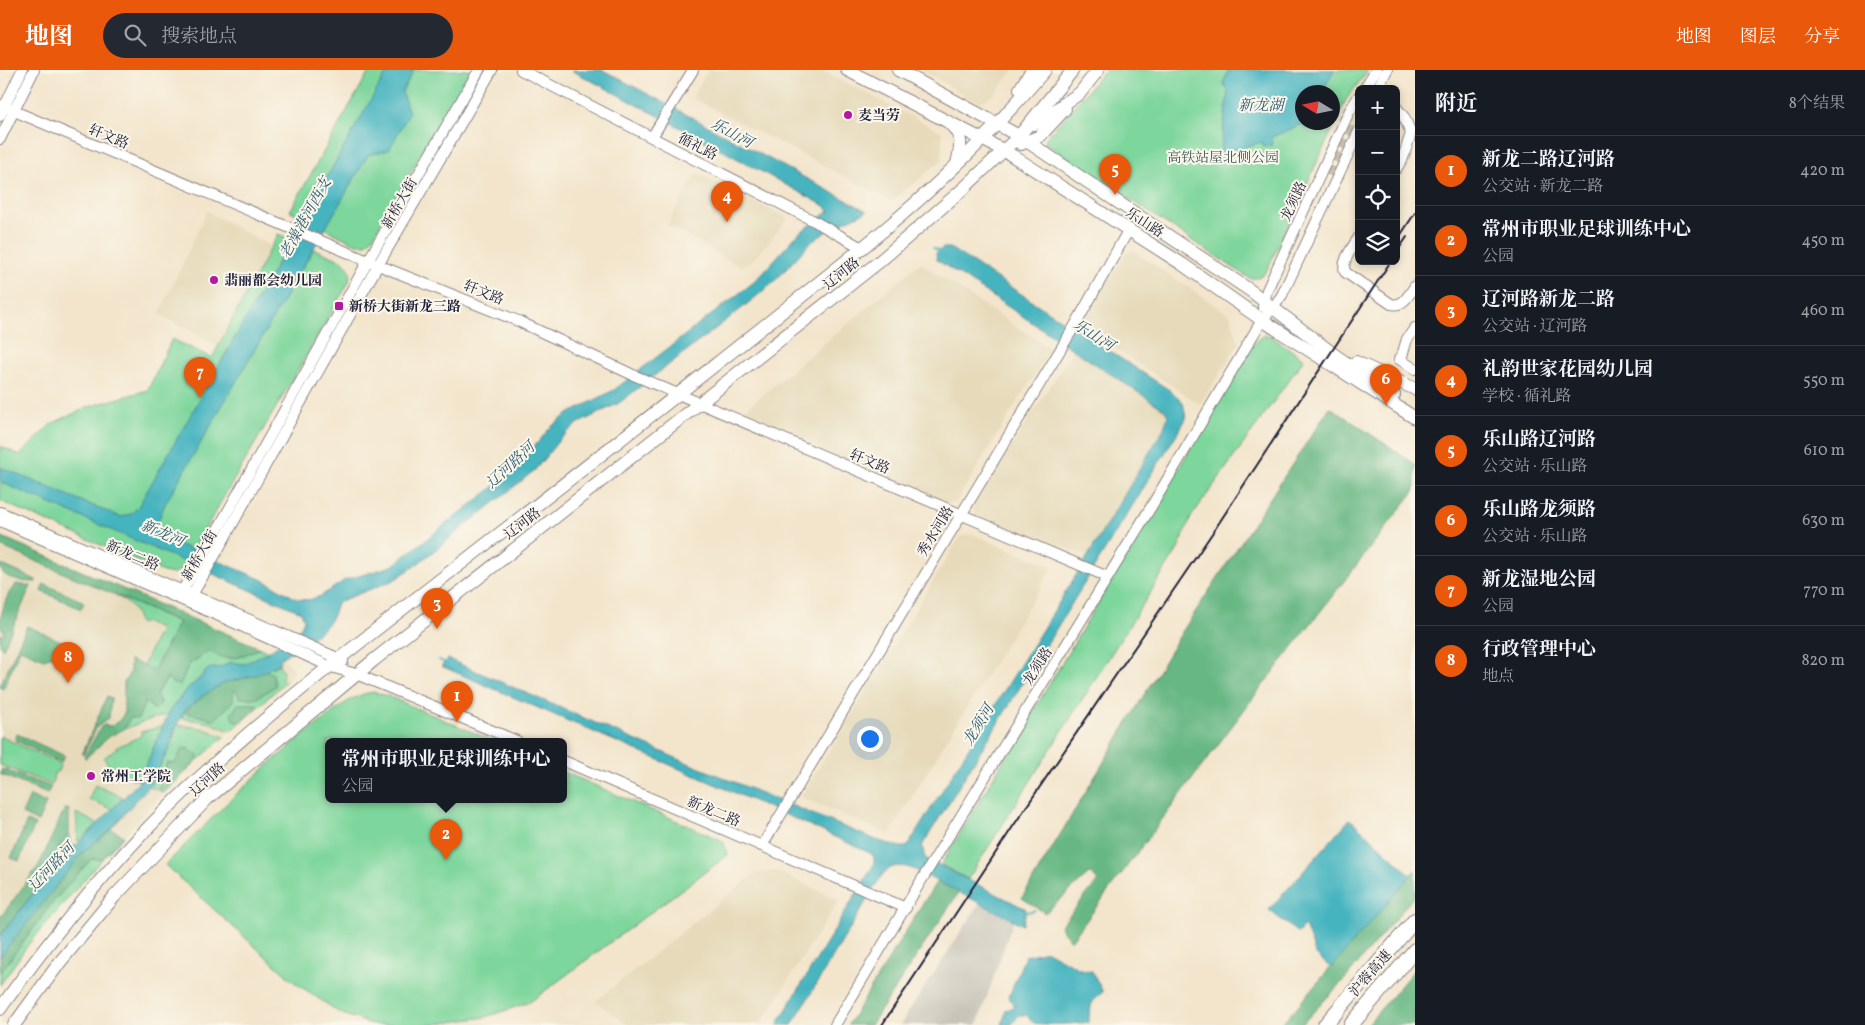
<!DOCTYPE html>
<html lang="zh">
<head>
<meta charset="utf-8">
<style>
  :root { --surface:#171b24; --page:#242831; --text:#f1f3f6; --muted:#9ea1a6; --line:#363941; --accent:#ea580c }
  body { margin:0; font-family:Vollkorn,"Noto Serif SC",serif; background:var(--page); color:var(--text) }
  .controls { position:absolute; right:15px; top:15px; display:grid; overflow:hidden; border-radius:8px; box-shadow:0 2px 8px #0003 }
  .controls button { width:45px; height:45px; display:grid; place-items:center; padding:0; border:0; border-bottom:1px solid var(--line); background:var(--surface); color:var(--text); font:25px sans-serif }
  .compass { position:absolute; left:1295px; top:15px; width:45px; height:45px; border-radius:50%; background:var(--surface); box-shadow:0 2px 8px #0003; rotate:280deg }
  .you { position:absolute; left:869px; top:668px; width:18px; height:18px; margin:-12px; border:4px solid #fff; border-radius:50%; background:#1a73e8; box-shadow:0 0 0 8px #1a73e833 }
  .badge { display:grid; place-items:center; width:32px; height:32px; border-radius:50%; background:var(--accent); color:#fff; font-size:16px; font-weight:700 }
  .pin { position:absolute; translate:-50% -41px; filter:drop-shadow(0 1px 2px #0008) }
  .pin::after { content:''; position:absolute; top:26px; width:18px; height:15px; background:inherit; clip-path:polygon(0 0,100% 0,50% 100%) }
  .popup { position:absolute; left:325px; top:668px; width:242px; height:65px; box-sizing:border-box; display:grid; place-content:center; border-radius:8px; background:var(--surface); filter:drop-shadow(0 1px 4px #0005); font-size:16px; white-space:nowrap; color:var(--muted) }
  .popup b { font-size:19px; color:var(--text) }
  .popup::after { content:''; position:absolute; left:50%; top:100%; margin-left:-10px; border:10px solid transparent; border-top-color:var(--surface) }
  .list { margin:0; padding:0; list-style:none }
  h2 { display:flex; justify-content:space-between; align-items:center; height:65px; margin:0; padding:0 20px; font-size:21px }
  h2 small { font-size:16px; font-weight:400; color:var(--muted) }
  .list li { display:grid; grid-template-columns:32px 1fr auto; gap:15px; align-items:center; box-sizing:border-box; height:70px; padding:0 20px; border-top:1px solid var(--line) }
  .list b { display:block; font-size:19px; white-space:nowrap }
  .list p { margin:0; font-size:16px; white-space:nowrap; color:var(--muted) }
  .list em { font-size:16px; font-style:normal; color:var(--muted) }
  .icon { flex:none; width:28px; height:28px; fill:none; stroke:currentColor; stroke-width:2; stroke-linecap:round; stroke-linejoin:round }
  .map { position:relative; flex:none; width:1415px; height:955px; overflow:hidden }
  header { display:flex; align-items:center; gap:30px; box-sizing:border-box; height:70px; padding:0 25px; background:var(--accent); color:#fff }
  header strong { font-size:24px }
  nav { display:flex; gap:28px; margin-inline-start:auto; font-size:18px }
  .search { width:350px; height:45px; background:var(--page); display:flex; align-items:center; gap:12px; box-sizing:border-box; padding:0 18px; border-radius:28px; color:var(--muted); font-size:19px }
  main { display:flex }
  aside { flex:1; background:var(--surface) }
  .map>svg:first-child { display:block }
  .built { fill:#e6daba }
  .industrial { fill:#c8c4b8 }
  .green { fill:#7dd69b; stroke:#507c6b; fill-rule:evenodd }
  .forest { fill:#66b783; stroke:#446c5f }
  .water { fill:#45b4bf; stroke:#346b7d }
  .lines { fill:none; stroke-linecap:round; stroke-linejoin:round }
  .stream { stroke:#45b4bf; stroke-width:2 }
  .minor-tunnel { stroke:#c9beaf; stroke-width:10; stroke-dasharray:10 5; stroke-linecap:butt }
  .minor-casing { stroke:#8a8484; stroke-width:12 }
  .major-casing { stroke:#8a8484; stroke-width:14 }
  .highway-casing { stroke:#8a8484; stroke-width:16 }
  .minor { stroke:#fff; stroke-width:10 }
  .major { stroke:#fff; stroke-width:12 }
  .highway { stroke:#fff; stroke-width:14 }
  .rail { stroke:#22223b; stroke-width:2 }
  .poi-dot { fill:#b5179e; stroke:#fbf7ec; stroke-width:2 }
  .labels { text-anchor:middle; stroke-width:4; stroke-linejoin:round; paint-order:stroke }
  .poi-label { font-size:14px; font-weight:bold; fill:#22223b; stroke:#fbf7ec; text-anchor:start }
  .street-label { font-size:14px; fill:#22223b; stroke:#fbf7ec }
  .park-label { font-size:14px; fill:#3d5858; stroke:#fbf7ec }
  .water-label { font-size:15px; font-style:italic; fill:#305c70; stroke:#fbf7ec }
</style>
</head>
<body>
<header>
<strong>地图</strong>
<div class="search"><svg class="icon" aria-label="search" viewBox="0 0 24 24"><circle cx="10" cy="10" r="6"/><path d="M15 15l6 6"/></svg>搜索地点</div>
<nav><a>地图</a><a>图层</a><a>分享</a></nav>
</header>
<main>
<div class="map">
<svg width="1415" height="955" viewBox="0 0 1415 955">
  <rect width="100%" height="100%" fill="#fbf7ec"/>
  <filter id="ink" filterUnits="userSpaceOnUse"><feTurbulence type="fractalNoise" baseFrequency=".02" numOctaves="2"/><feDisplacementMap in="SourceGraphic" scale="10" xChannelSelector="R" yChannelSelector="G"/><feConvolveMatrix kernelMatrix="1 2 1 2 8 2 1 2 1" color-interpolation-filters="sRGB"/></filter>
  <filter id="wash" filterUnits="userSpaceOnUse"><feTurbulence type="fractalNoise" baseFrequency=".0096" numOctaves="4" result="noise"/><feDisplacementMap in="SourceGraphic" scale="20" xChannelSelector="R" yChannelSelector="G"/><feGaussianBlur stdDeviation="1.12" result="paint"/><feColorMatrix in="noise" values="0 0 0 0 0 0 0 0 0 0 0 0 0 0 0 0 0 1.4 0 .05"/><feComposite in="paint" operator="in"/></filter>
  <g filter="url(#wash)">
    <rect width="100%" height="100%" fill="#f3e5cc"/>
    <g class="built">
      <polygon points="708,0 821,0 942,62 942,90 892,131 692,28"/>
      <polygon points="922,0 1014,0 994,25 980,32 969,28"/>
      <polygon points="697,103 788,149 753,190 742,197 667,155"/>
      <polygon points="207,141 271,177 218,276 159,244"/>
      <polygon points="1133,181 1230,245 1239,273 1200,334 1080,256 1125,183"/>
      <polygon points="920,193 1050,279 956,432 945,433 740,344"/>
      <polygon points="1074,279 1166,340 1168,346 1164,358 1088,486 1038,469 975,444 973,439 976,431"/>
      <polygon points="972,464 1053,497 889,764 801,727 960,467"/>
      <polygon points="0,466 284,589 292,597 293,603 284,614 199,689 164,723 87,805 27,876 0,915"/>
      <polygon points="775,801 839,830 760,955 628,955 596,931 754,804"/>
    </g>
    <polygon class="industrial" points="980,833 1013,851 977,955 900,955"/>
    <g class="green">
      <polygon points="370,0 470,0 373,167 366,174 356,174 290,141"/>
      <path d="M1105 0H1368L1346 30 1266 202 1257 208H1249L1046 74V68L1079 31ZM1302 22H1332V52H1302Z"/>
      <path d="M278 164 343 191C350 198 351 202 349 212L182 499 173 504 163 502 0 431V376L20 385 51 354 88 337 148 320 172 269 212 288Z"/>
      <polygon points="1262,266 1271,266 1304,289 1191,447 1178,479 968,809 941,795 1254,273"/>
      <path d="M117 526 179 552 154 600 143 596 160 559 143 552 142 554 139 553C136 539 129 534 117 526Z"/>
      <path d="M260 578 268 582 244 595 230 592 222 597 208 599C195 615 176 626 168 645L151 649 124 659 130 648 145 632 155 639 161 633 156 624 169 607 190 593 198 590 203 584 209 581C232 594 238 587 260 578Z"/>
      <polygon points="279,594 283,602 282,610 286,611 259,636 255,634 234,651 240,653 230,661 211,653 182,648 184,642 215,650 233,619 257,628 275,616 273,605 266,600"/>
      <path d="M373 622 388 626 493 671H328V729H564V702L723 771 728 785 530 932 486 947 429 955H374L340 943 294 912 165 795C214 746 262 696 318 654 335 641 351 625 373 622Z"/>
      <polygon points="177,655 202,658 224,667 199,689 197,684 175,693 167,693 158,720 150,717 170,677"/>
      <polygon points="163,656 139,711 107,698 108,694 104,688 117,677 141,666 141,662"/>
      <polygon points="0,666 61,694 58,701 54,704 52,715 0,695"/>
      <polygon points="95,715 129,730 123,744 89,729"/>
      <polygon points="76,743 98,754 78,772"/>
      <polygon points="69,763 70,776 76,775 67,780 40,814 44,799"/>
      <polygon points="91,789 102,789 27,876 0,915 0,903 12,886 53,832"/>
    </g>
    <g class="forest">
      <polygon points="1330,337 1415,394 1415,420 1253,628 1071,871 1060,857 1098,811 1090,803 1045,843 1022,828 1182,562"/>
      <path d="M0 466 260 578C238 587 232 594 209 581 201 585 198 590 190 593L180 615 173 614 168 607 156 623 161 634 155 640 145 632 138 649 130 648 124 659 108 667 86 688 84 687 101 657 104 655 112 656 120 650 124 644V612L130 603V590L154 600 179 552 0 476Z"/>
      <path d="M0 494 36 510V512C23 512 0 510 0 494Z"/>
      <path d="M16 514 31 516 3 579 0 574V565L4 564 3 560 0 557C0 546 5 529 11 520H13Z"/>
      <polygon points="44,514 84,532 81,539 41,521"/>
      <polygon points="27,556 68,574 64,582 44,589 20,579 3,619 0,618 0,616"/>
      <polygon points="266,600 273,604 275,616 257,628 240,628 236,620 234,620 233,631 215,650 184,642 204,625 224,613 256,605"/>
      <polygon points="107,626 111,628 109,648 97,657 83,685 82,684"/>
      <polygon points="238,634 255,634 259,636 240,653 234,651 231,645"/>
      <polygon points="17,664 65,686 61,692 15,670"/>
      <polygon points="189,678 191,682 197,684 199,689 164,723 158,720 167,693 175,693 182,679"/>
      <polygon points="2,699 51,717 47,724 0,704"/>
      <polygon points="30,726 46,733 38,752 22,744"/>
      <polygon points="65,738 69,740 69,763 44,799 40,814 0,866 0,848 39,795"/>
      <polygon points="27,751 35,755 19,791 11,788"/>
      <polygon points="111,759 124,766 102,789 91,789 53,832 0,903 0,887 21,858 83,782"/>
      <polygon points="1415,800 1415,825 1345,909 1301,955 1281,955"/>
      <polygon points="937,811 959,822 871,955 848,955"/>
      <polygon points="1415,899 1415,955 1367,955"/>
    </g>
    <g class="water">
      <path d="M388 0H414L402 22 409 43 389 80 368 85 165 434 156 456 158 461 169 466 176 473 263 510 297 529 309 530 321 526 345 510 392 496 495 416 532 379 551 357 568 344 614 320 754 212 798 164 827 142H830L825 136 653 43 571 0H603L867 141 831 158 809 174 774 212 741 239 619 333 577 354 560 369 535 400 415 496 394 510 338 532C335 537 335 541 332 547 324 563 296 578 281 588L279 594 256 605 224 613 204 625 186 639 175 658 170 677 149 716 109 761 83 782 0 887V866L67 780 77 775 139 712 170 640 189 617 200 609 208 599 222 597 230 592 244 594 268 582 301 557 304 550 301 542 0 412V397L120 447 131 444 138 437Z"/>
      <polygon points="1229,0 1334,0 1322,22 1302,22 1302,52 1311,53 1313,56 1306,59 1303,54 1272,67 1272,75 1264,77 1262,72 1229,81 1228,87 1220,87 1228,20 1223,13"/>
      <path d="M943 178H950L1171 321 1183 332 1186 349 922 776 925 788 1026 839 1023 855 913 799C899 794 889 795 880 808L792 955H777L874 794V787L870 783 800 751 441 596 448 589 683 691 876 770 900 777H907L1088 486 1164 358 1168 346 1165 340 937 190 936 183Z"/>
      <polygon points="1350,749 1411,805 1331,898 1316,885 1305,856 1298,863 1269,840"/>
      <path d="M1047 881 1080 899 1092 901 1103 922C1091 930 1089 938 1089 952 1079 954 1043 955 1034 953 1031 951 1029 947 1026 945H1019L1012 954 1002 955 1006 940 1015 937 1009 927 1025 886Z"/>
    </g>
    <g class="lines">
      <g class="stream">
        <polyline points="933,178 939,181"/>
        <polyline points="439,590 446,593"/>
        <polyline points="1023,843 1035,840"/>
      </g>
    </g>
  </g>
  <g filter="url(#ink)">
    <g class="lines">
      <polyline class="minor-tunnel" points="1330,106 1355,55"/>
      <g class="minor-casing">
        <g id="minor">
          <polyline points="521,0 814,151 862,178"/>
          <polyline points="1364,19 1376,0"/>
          <polyline points="1377,19 1387,0"/>
          <polyline points="0,35 368,191 518,251 631,304 1108,507"/>
          <polyline points="1396,37 1404,47 1411,63 1403,88 1396,99"/>
          <polyline points="0,46 22,0"/>
          <polyline points="652,67 693,0"/>
          <polyline points="0,69 34,0"/>
          <path d="M1359 167C1353 177 1341 191 1345 202L1391 234C1403 237 1409 225 1415 216"/>
          <polyline points="1263,237 1267,220 1349,42 1359,26"/>
          <polyline points="1415,258 1407,269 1402,286 1399,289 1415,299"/>
          <polyline points="0,442 340,589 343,591"/>
          <polyline points="0,451 226,549 331,597 356,604 517,671"/>
          <polyline points="183,530 192,525 215,485 378,195 492,0"/>
          <polyline points="183,530 182,521 194,502 368,191 479,0"/>
          <polyline points="564,691 906,838"/>
          <polyline points="762,776 1077,252 1129,159"/>
          <polyline points="835,955 921,811 1151,437 1262,250 1273,238 1282,225 1359,61"/>
        </g>
      </g>
      <g class="major-casing">
        <g id="major">
          <polyline points="847,0 1005,81 1182,194 1262,250 1415,348"/>
          <polyline points="898,0 1019,66 1251,221 1336,286 1394,325"/>
          <polyline points="1020,19 1032,0"/>
          <path d="M949 53C964 66 961 76 957 94"/>
          <polyline points="1035,54 1080,23 1098,0"/>
          <polyline points="1021,74 1040,66 1065,39"/>
          <polyline points="1356,292 1415,319"/>
          <path d="M0 939C44 877 91 818 143 763 248 654 371 564 490 471 582 401 672 329 763 257 825 207 891 158 948 103 983 71 1014 36 1045 0"/>
          <polyline points="14,955 60,892 114,827 207,729 374,590 880,191 962,120 1019,66 1073,0"/>
        </g>
      </g>
      <g class="highway-casing">
        <g id="highway">
          <polyline points="1325,955 1415,850"/>
          <polyline points="1351,955 1415,880"/>
        </g>
      </g>
      <use href="#minor" class="minor"/>
      <use href="#major" class="major"/>
      <use href="#highway" class="highway"/>
      <g class="rail">
        <polyline points="1396,172 1415,143"/>
        <polyline points="1396,183 1407,167"/>
        <polyline points="882,955 1016,752 1213,462 1391,191"/>
      </g>
    </g>
  </g>
  <g class="poi-dot">
    <circle cx="848" cy="45" r="5"/>
    <circle cx="214" cy="210" r="5"/>
    <rect x="334" y="231" width="10" height="10" rx="2.5"/>
    <circle cx="91" cy="706" r="5"/>
  </g>
  <g class="labels">
    <g class="poi-label">
      <text x="858" y="50">麦当劳</text>
      <text x="224" y="215">翡丽都会幼儿园</text>
      <text x="349" y="241">新桥大街新龙三路</text>
      <text x="101" y="711">常州工学院</text>
    </g>
    <g class="street-label">
      <text transform="translate(109 66) rotate(23)" y="5">轩文路</text>
      <text transform="translate(698 76) rotate(27)" y="5">循礼路</text>
      <text transform="translate(1293 131) rotate(-65)" y="5">龙须路</text>
      <text transform="translate(399 133) rotate(-60)" y="5">新桥大街</text>
      <text transform="translate(1145 152) rotate(33)" y="5">乐山路</text>
      <text transform="translate(841 203) rotate(-39)" y="5">辽河路</text>
      <text transform="translate(484 222) rotate(22)" y="5">轩文路</text>
      <text transform="translate(870 391) rotate(23)" y="5">轩文路</text>
      <text transform="translate(522 453) rotate(-38)" y="5">辽河路</text>
      <text transform="translate(935 461) rotate(-59)" y="5">秀水河路</text>
      <text transform="translate(133 485) rotate(23)" y="5">新龙二路</text>
      <text transform="translate(199 485) rotate(-60)" y="5">新桥大街</text>
      <text transform="translate(1037 596) rotate(-58)" y="5">龙须路</text>
      <text transform="translate(207 709) rotate(-42)" y="5">辽河路</text>
      <text transform="translate(714 741) rotate(23)" y="5">新龙二路</text>
      <text transform="translate(1370 903) rotate(-49)" y="5">沪蓉高速</text>
    </g>
    <g class="park-label">
      <text x="1223" y="92">高铁站屋北侧公园</text>
    </g>
    <g class="water-label">
      <text x="1261" y="40">新龙湖</text>
      <text transform="translate(732 63) rotate(28)" y="5">乐山河</text>
      <text transform="translate(305 148) rotate(-61)" y="5">老澡港河西支</text>
      <text transform="translate(1094 265) rotate(32)" y="5">乐山河</text>
      <text transform="translate(510 395) rotate(-43)" y="5">辽河路河</text>
      <text transform="translate(163 463) rotate(23)" y="5">新龙河</text>
      <text transform="translate(978 655) rotate(-59)" y="5">龙须河</text>
      <text transform="translate(51 797) rotate(-47)" y="5">辽河路河</text>
    </g>
  </g>
</svg>
<div class="controls">
<button>+</button>
<button>−</button>
<button><svg class="icon" aria-label="locate" viewBox="0 0 24 24"><circle cx="12" cy="12" r="6"/><path d="M12 2v4M12 18v4M2 12h4M18 12h4"/></svg></button>
<button><svg class="icon" aria-label="layers" viewBox="0 0 24 24"><path d="M12 4l9 5-9 5-9-5zM3 14l9 5 9-5"/></svg></button>
</div>
<svg class="compass" viewBox="-18 -18 36 36"><path d="M0-13l5 13h-10z" fill="#e53935"/><path d="M0 13l5-13h-10z" fill="#9ea1a6"/></svg>
<div class="you"></div>
<div class="pin badge" style="left:457px;top:652px">1</div>
<div class="pin badge" style="left:446px;top:790px">2</div>
<div class="popup"><b>常州市职业足球训练中心</b>公园</div>
<div class="pin badge" style="left:437px;top:559px">3</div>
<div class="pin badge" style="left:727px;top:152px">4</div>
<div class="pin badge" style="left:1115px;top:125px">5</div>
<div class="pin badge" style="left:1386px;top:335px">6</div>
<div class="pin badge" style="left:200px;top:328px">7</div>
<div class="pin badge" style="left:68px;top:613px">8</div>
</div>
<aside>
<h2>附近<small>8个结果</small></h2>
<ul class="list">
<li><span class="badge">1</span><div><b>新龙二路辽河路</b><p>公交站 · 新龙二路</p></div><em>420 m</em></li>
<li><span class="badge">2</span><div><b>常州市职业足球训练中心</b><p>公园</p></div><em>450 m</em></li>
<li><span class="badge">3</span><div><b>辽河路新龙二路</b><p>公交站 · 辽河路</p></div><em>460 m</em></li>
<li><span class="badge">4</span><div><b>礼韵世家花园幼儿园</b><p>学校 · 循礼路</p></div><em>550 m</em></li>
<li><span class="badge">5</span><div><b>乐山路辽河路</b><p>公交站 · 乐山路</p></div><em>610 m</em></li>
<li><span class="badge">6</span><div><b>乐山路龙须路</b><p>公交站 · 乐山路</p></div><em>630 m</em></li>
<li><span class="badge">7</span><div><b>新龙湿地公园</b><p>公园</p></div><em>770 m</em></li>
<li><span class="badge">8</span><div><b>行政管理中心</b><p>地点</p></div><em>820 m</em></li>
</ul>
</aside>
</main>
</body>
</html>
